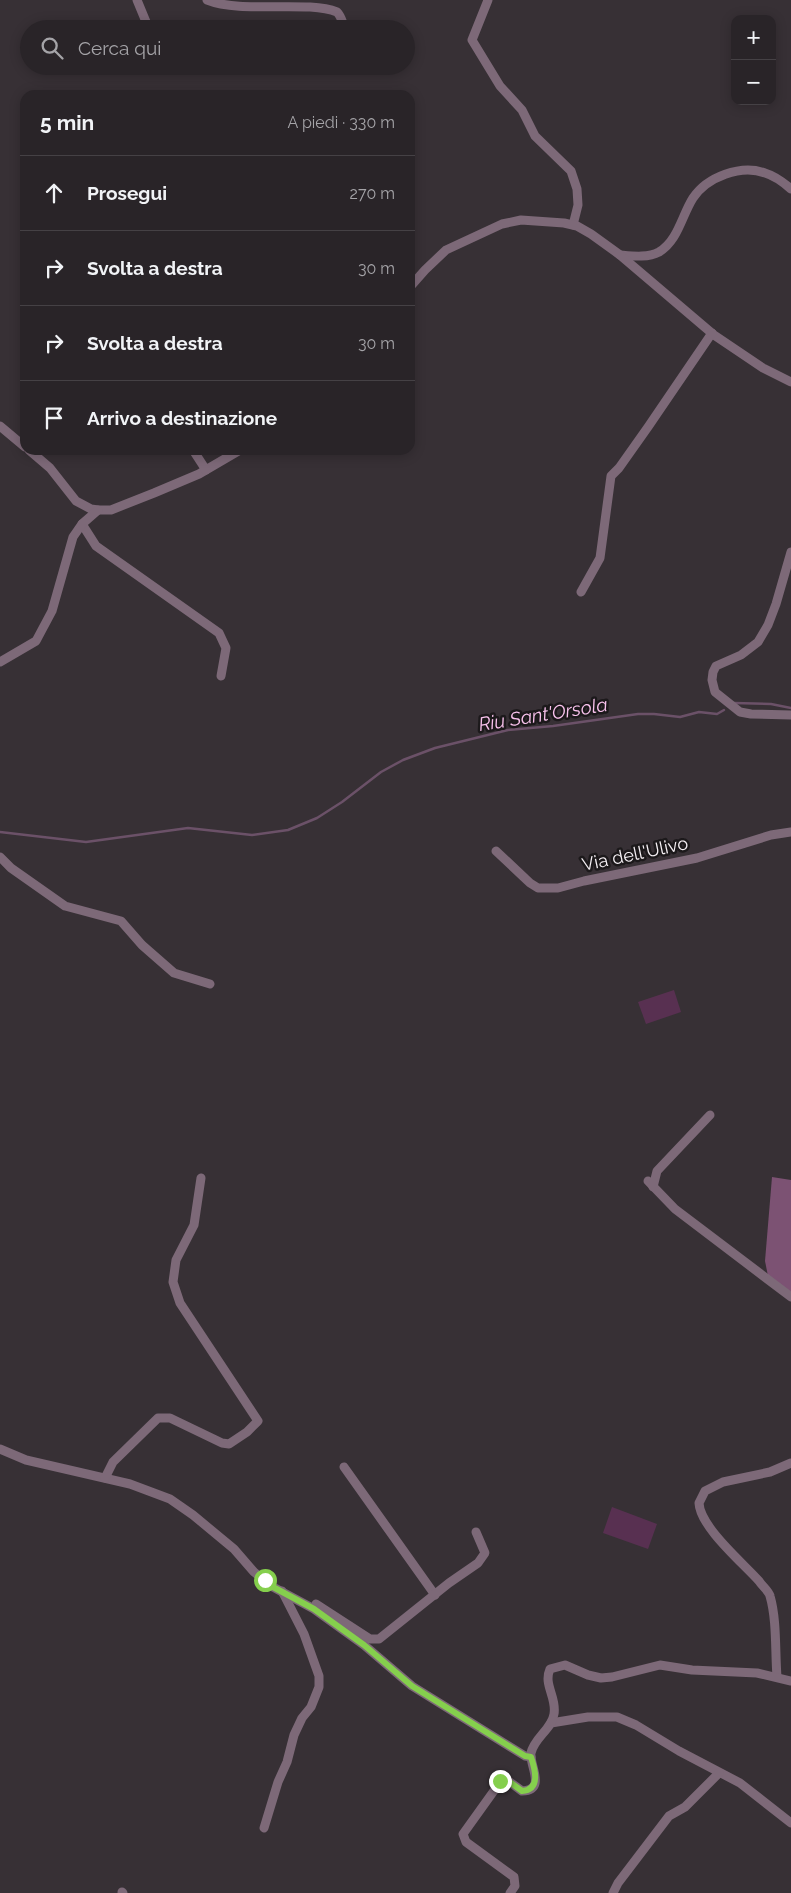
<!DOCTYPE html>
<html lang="it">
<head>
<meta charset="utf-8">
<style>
  :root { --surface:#292428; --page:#312c30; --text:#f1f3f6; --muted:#a5a4a8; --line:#454145 }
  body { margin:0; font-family:Raleway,sans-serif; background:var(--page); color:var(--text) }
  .controls { position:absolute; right:15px; top:15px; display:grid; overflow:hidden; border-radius:10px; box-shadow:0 2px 12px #0003 }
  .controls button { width:45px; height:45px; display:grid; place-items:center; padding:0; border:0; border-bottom:1px solid var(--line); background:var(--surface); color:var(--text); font:25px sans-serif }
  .stop { position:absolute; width:15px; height:15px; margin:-11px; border:4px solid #85cf4d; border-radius:50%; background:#fff }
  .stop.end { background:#85cf4d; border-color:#fff; box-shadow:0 1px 5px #0008 }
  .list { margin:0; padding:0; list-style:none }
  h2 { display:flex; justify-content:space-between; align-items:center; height:65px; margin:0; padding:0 20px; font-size:21px }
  h2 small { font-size:16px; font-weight:400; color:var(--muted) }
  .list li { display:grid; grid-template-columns:32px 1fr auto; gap:15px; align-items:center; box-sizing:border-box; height:75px; padding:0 20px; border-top:1px solid var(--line) }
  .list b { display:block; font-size:19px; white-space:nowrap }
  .list em { font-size:16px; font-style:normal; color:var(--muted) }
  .icon { flex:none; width:28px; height:28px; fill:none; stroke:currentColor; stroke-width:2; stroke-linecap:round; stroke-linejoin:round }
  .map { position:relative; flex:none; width:791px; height:1893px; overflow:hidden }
  .search { position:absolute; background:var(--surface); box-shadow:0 2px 12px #0003; left:20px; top:20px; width:395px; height:55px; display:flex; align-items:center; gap:12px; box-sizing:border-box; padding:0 18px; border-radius:28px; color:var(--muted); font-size:19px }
  .panel { position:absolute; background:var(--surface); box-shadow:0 2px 12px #0003; left:20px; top:90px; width:395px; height:365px; border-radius:15px }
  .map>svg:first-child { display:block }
  .green { fill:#583051 }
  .forest { fill:#7c5273 }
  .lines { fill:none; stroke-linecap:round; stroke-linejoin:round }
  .stream { stroke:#6b5168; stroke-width:2.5 }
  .minor { stroke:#7d6978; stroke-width:9 }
  .route { stroke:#85cf4d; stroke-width:6 }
  .labels { text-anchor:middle; stroke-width:5; stroke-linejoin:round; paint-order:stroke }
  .street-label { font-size:18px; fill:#f6f1f5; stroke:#1c191b }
  .water-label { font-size:19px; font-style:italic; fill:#f9c2ed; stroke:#1c191b }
</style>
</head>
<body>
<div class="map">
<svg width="791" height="1893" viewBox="0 0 791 1893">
  <rect width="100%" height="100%" fill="#373035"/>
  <g class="green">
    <polygon points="674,990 681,1012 646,1024 638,1002"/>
    <polygon points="612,1507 657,1524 648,1549 603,1533"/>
  </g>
  <polygon class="forest" points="772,1177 791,1180 791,1296 769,1281 765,1261"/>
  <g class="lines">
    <g class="stream">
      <polyline points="734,703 771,704 791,708"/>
      <polyline points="0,832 86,842 188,828 252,835 288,830 317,818 342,802 381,772 403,760 435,748 508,730 553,726 638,714 654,714 680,717 699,712 717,714 724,710"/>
    </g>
    <g class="minor">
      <polyline points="137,0 149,29"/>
      <path d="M207 0C242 14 307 0 337 12 341 16 342 21 344 26"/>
      <polyline points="488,0 472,40 500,86 522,110 535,136 571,171 577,189 578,205 573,225"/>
      <path d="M620 255C632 256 648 258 659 252 678 241 682 215 693 198 707 177 741 164 765 173 775 176 783 182 791 189"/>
      <polyline points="410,287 425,270 446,250 502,224 521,220 564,223 577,226 591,234 620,255 714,335 763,368 791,382"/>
      <polyline points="0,426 25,447"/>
      <polyline points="29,450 50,468 76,501 91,509 98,510 111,510 154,493 199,474 240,450"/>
      <polyline points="193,450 206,470"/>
      <polyline points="82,524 96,546 219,633 226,648 221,676"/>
      <polyline points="791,552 776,604 768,625 758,642 741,655 716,666 713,672 712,680 715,692 740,712 751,714 791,715"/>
      <polyline points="581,592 600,558 611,476 619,468 648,427 712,333"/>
      <polyline points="0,662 36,641 52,611 73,537 82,524 98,510"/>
      <polyline points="496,851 530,883 538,888 558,888 584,881 697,858 771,835 791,832"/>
      <polyline points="0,857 11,868 65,906 121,921 142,945 174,973 210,984"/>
      <polyline points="648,1181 675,1209 791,1297"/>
      <polyline points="653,1187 657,1171 710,1115"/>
      <polyline points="0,1449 26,1460 130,1484 170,1499 193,1515 234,1549 254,1572 273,1587 314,1609 364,1645 412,1686 525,1756 531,1757"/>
      <polyline points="344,1467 435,1595"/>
      <polyline points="105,1478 113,1462 158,1418 170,1418 222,1443 229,1444 247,1432 258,1421 180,1303 173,1282 176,1260 194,1225 201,1178"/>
      <polyline points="316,1604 370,1639 379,1639 449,1583 478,1563 485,1553 476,1532"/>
      <path d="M777 1677C775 1652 777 1620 770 1596 769 1591 762 1586 759 1581 743 1563 700 1527 699 1503L705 1491 723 1482 770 1472 791 1463"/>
      <polyline points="551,1723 588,1717 617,1717 636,1725 679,1751 740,1783 791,1823"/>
      <polyline points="264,1828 278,1782 287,1762 294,1735 302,1718 311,1707 319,1687 319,1676 304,1634 282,1591"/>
      <polyline points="122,1892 123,1893"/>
      <path d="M510 1893 515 1886 514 1877 466 1842 463 1834 501 1781 507 1780 522 1791C547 1790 529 1765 531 1753 534 1738 552 1729 554 1714 557 1697 543 1685 550 1669L565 1665 588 1675 601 1678 612 1677 660 1665 692 1670 757 1673 791 1681"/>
      <polyline points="613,1893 618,1883 669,1816 685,1807 719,1773"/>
    </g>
  </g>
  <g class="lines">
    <path class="route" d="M265 1580 273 1587 314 1609 364 1645 412 1686 525 1756 531 1757C535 1769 541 1790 522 1791L507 1780 500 1781"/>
  </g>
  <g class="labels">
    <g class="street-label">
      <text transform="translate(635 854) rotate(-12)" y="6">Via dell'Ulivo</text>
    </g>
    <g class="water-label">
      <text transform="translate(543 714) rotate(-9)" y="7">Riu Sant'Orsola</text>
    </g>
  </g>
</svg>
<div class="controls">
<button>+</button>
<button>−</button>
</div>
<div class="stop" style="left:265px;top:1580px"></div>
<div class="stop end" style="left:500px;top:1781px"></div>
<div class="search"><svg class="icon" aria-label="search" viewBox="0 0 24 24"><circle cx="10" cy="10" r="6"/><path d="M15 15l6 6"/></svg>Cerca qui</div>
<section class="panel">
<h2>5 min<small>A piedi · 330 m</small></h2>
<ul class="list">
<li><svg class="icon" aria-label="ahead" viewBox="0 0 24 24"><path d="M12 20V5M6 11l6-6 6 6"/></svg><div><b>Prosegui</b></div><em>270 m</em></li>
<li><svg class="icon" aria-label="right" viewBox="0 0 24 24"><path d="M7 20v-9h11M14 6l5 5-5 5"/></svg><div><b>Svolta a destra</b></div><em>30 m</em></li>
<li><svg class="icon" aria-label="right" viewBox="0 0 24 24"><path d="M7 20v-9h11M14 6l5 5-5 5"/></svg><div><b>Svolta a destra</b></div><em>30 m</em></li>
<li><svg class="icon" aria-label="arrive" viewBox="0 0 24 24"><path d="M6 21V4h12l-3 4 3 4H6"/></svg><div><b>Arrivo a destinazione</b></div></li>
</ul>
</section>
</div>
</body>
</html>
